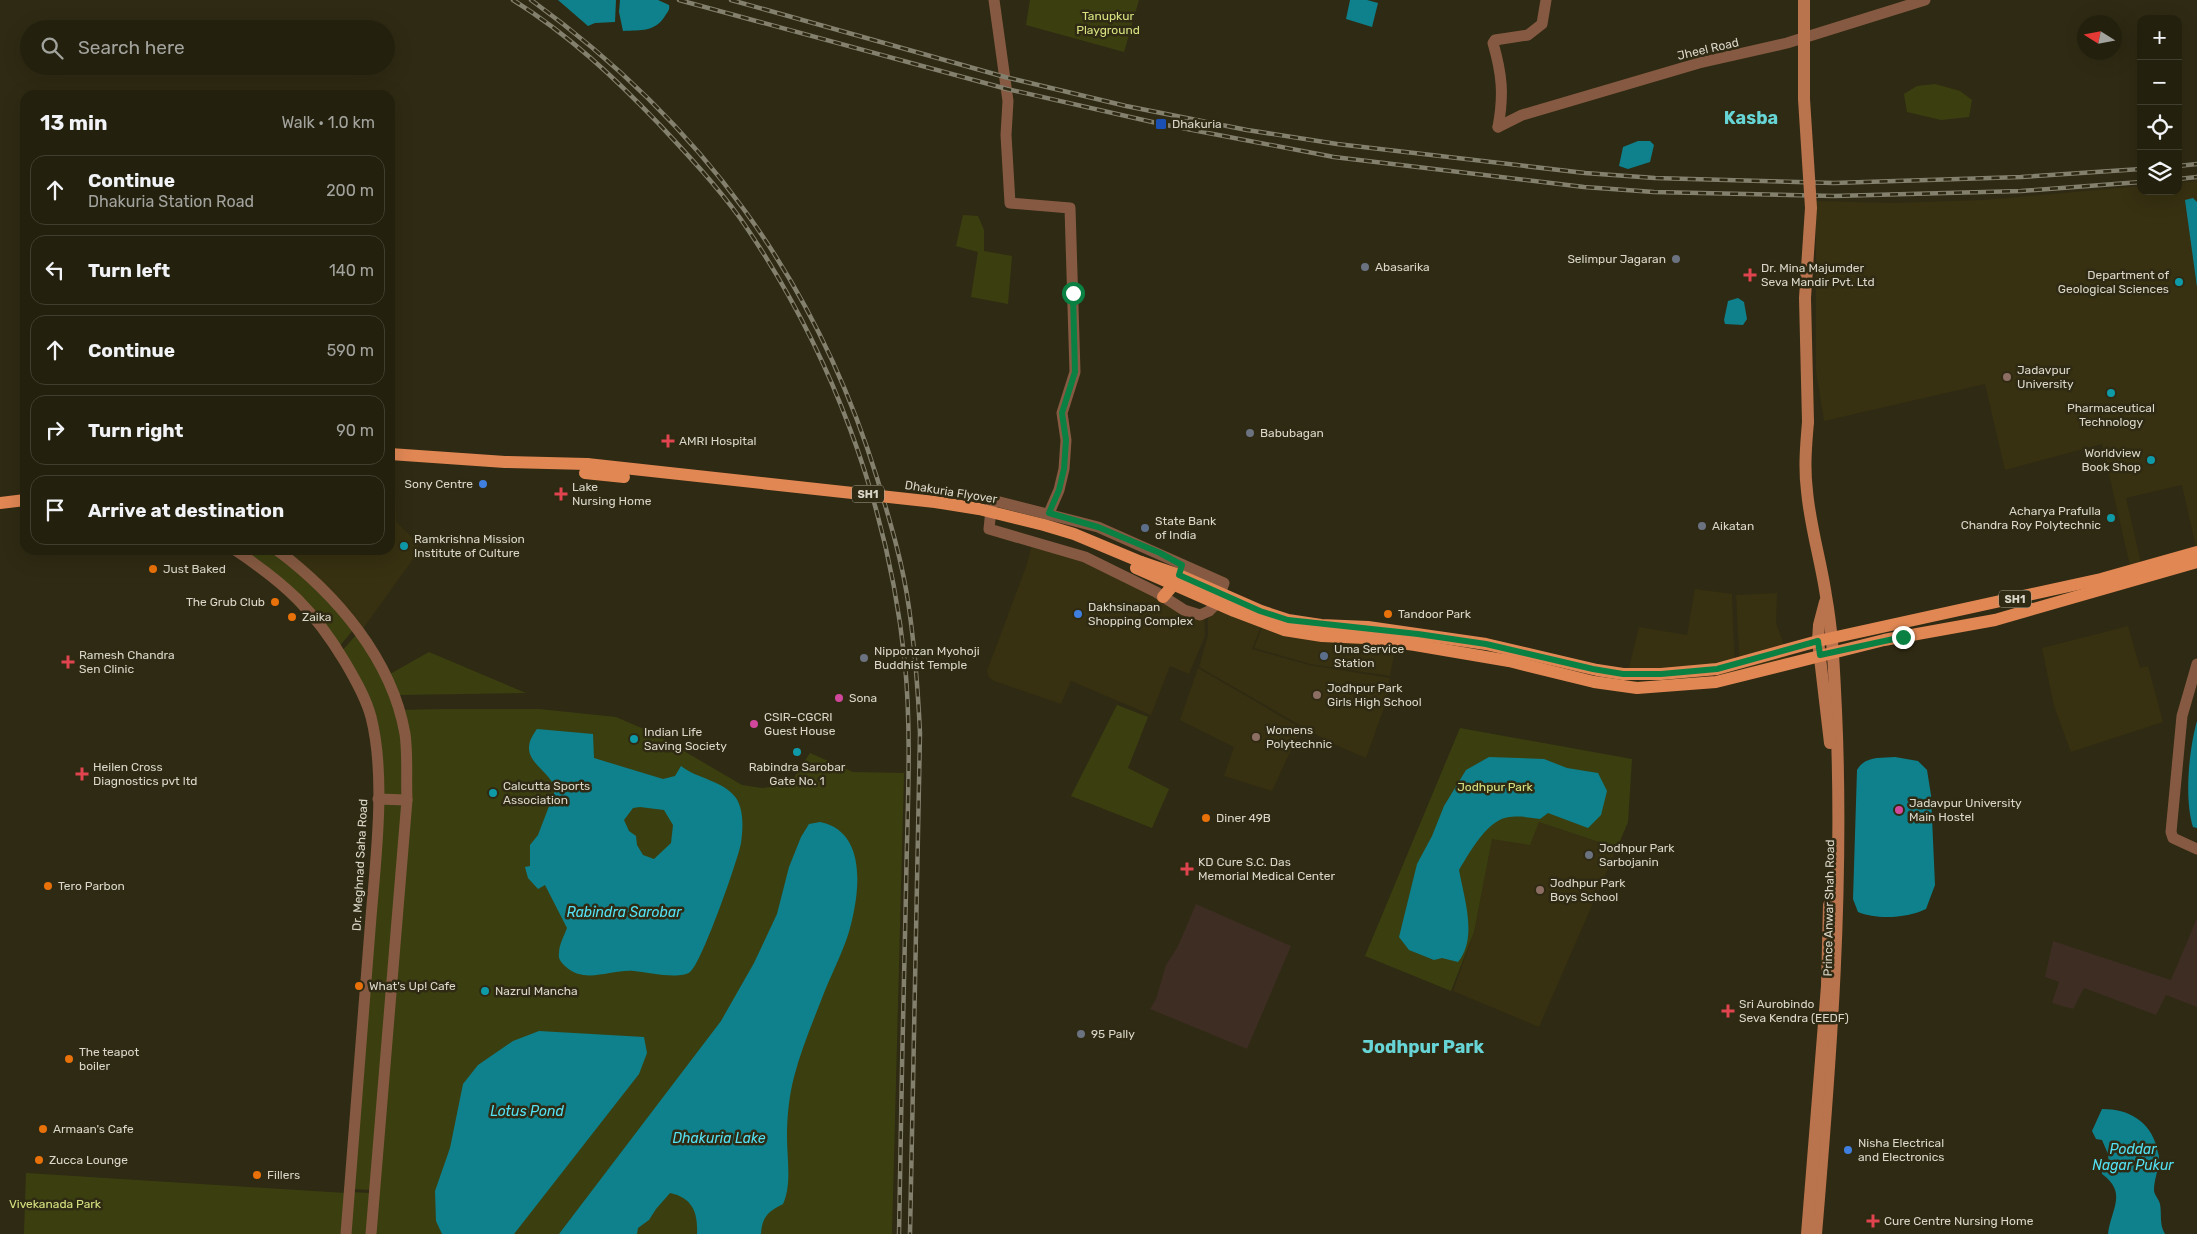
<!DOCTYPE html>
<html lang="en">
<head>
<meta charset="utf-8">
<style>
  :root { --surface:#23200e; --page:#2f2d1c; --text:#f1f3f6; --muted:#a3a39e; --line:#403e2e }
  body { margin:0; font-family:Rubik,sans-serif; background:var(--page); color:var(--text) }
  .controls { position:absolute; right:15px; top:15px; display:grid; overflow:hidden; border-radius:10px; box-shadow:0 5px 20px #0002 }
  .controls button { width:45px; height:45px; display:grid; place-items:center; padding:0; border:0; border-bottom:1px solid var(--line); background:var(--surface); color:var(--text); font:25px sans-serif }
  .compass { position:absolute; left:2077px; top:15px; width:45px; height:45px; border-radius:50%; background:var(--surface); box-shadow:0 5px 20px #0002; rotate:281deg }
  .stop { position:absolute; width:15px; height:15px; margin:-11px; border:4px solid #0b8043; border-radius:50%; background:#fff }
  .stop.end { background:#0b8043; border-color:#fff; box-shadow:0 1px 5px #0008 }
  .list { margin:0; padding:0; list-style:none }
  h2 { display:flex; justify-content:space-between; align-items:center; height:65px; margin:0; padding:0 20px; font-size:21px }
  h2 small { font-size:16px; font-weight:400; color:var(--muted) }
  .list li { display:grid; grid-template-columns:32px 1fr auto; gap:15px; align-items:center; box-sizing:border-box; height:70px; margin:0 10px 10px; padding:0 10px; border:1px solid var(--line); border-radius:15px }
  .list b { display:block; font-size:19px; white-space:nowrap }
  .list p { margin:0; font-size:16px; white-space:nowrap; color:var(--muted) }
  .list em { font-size:16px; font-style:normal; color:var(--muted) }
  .icon { flex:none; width:28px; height:28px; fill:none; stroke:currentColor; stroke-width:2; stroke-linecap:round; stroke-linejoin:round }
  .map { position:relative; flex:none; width:2197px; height:1234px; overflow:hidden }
  .search { position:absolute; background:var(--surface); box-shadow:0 5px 20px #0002; left:20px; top:20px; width:375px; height:55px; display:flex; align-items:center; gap:12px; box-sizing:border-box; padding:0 18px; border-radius:28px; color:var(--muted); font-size:19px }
  .panel { position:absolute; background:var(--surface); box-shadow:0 5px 20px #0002; left:20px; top:90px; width:375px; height:465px; border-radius:15px }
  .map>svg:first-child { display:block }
  .built { fill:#373011 }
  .industrial { fill:#3e2d23 }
  .green { fill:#3b3f10 }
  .water { fill:#0e818c; fill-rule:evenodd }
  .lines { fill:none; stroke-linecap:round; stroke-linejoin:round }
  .tertiary { stroke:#865a42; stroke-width:11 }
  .secondary { stroke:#b9734d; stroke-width:12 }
  .primary { stroke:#e18754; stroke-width:12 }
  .rail-casing { stroke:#84806e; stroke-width:4.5 }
  .rail { stroke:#2f2a13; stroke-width:2.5; stroke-dasharray:8; stroke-linecap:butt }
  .secondary-bridge { stroke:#b9734d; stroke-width:12 }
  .primary-bridge { stroke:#e18754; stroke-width:12 }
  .route { stroke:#0b8043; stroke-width:6 }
  .transit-dot { fill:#1a4fb4; stroke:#2f2a13; stroke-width:2 }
  .worship-dot { fill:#6b7280; stroke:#2f2a13; stroke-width:2 }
  .health-dot { fill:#e0444e; stroke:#2f2a13; stroke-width:2 }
  .culture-dot { fill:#0f9aa8; stroke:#2f2a13; stroke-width:2 }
  .education-dot { fill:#8d6e63; stroke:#2f2a13; stroke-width:2 }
  .shop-dot { fill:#3f7fe0; stroke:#2f2a13; stroke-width:2 }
  .service-dot { fill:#5c6f8a; stroke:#2f2a13; stroke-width:2 }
  .food-dot { fill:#e8710a; stroke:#2f2a13; stroke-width:2 }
  .hotel-dot { fill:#d1479c; stroke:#2f2a13; stroke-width:2 }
  .labels { text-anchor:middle; stroke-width:5; stroke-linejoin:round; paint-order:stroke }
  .shield { fill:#2f2a13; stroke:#a7a393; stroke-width:1 }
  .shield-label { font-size:11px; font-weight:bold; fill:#dad7ca }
  .park-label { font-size:12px; fill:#d6e281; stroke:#2f2a13 }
  .street-label { font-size:12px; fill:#dad7ca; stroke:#2f2a13 }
  .poi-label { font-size:12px; fill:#dad7ca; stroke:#2f2a13; text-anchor:start }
  .water-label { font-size:14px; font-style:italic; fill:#53e1f3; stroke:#2f2a13 }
  .district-label { font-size:18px; font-weight:bold; fill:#67d4d5; stroke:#2f2a13 }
</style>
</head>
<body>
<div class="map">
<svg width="2197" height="1234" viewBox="0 0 2197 1234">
  <rect width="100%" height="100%" fill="#2f2a13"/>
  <g class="built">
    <polygon points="2197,181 2197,552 2182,485 2126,498 2142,567 2131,570 2102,444 2005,470 1985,384 1824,421 1816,371 1816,201 1892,203 1983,200 2141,186 2141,191 2178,191 2178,183"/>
    <polygon points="390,460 394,460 396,522 418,543 418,552 362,630 285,550 390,550"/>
    <polygon points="1032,544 1083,558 1163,597 1204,612 1205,636 1189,674 1170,666 1151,715 1071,681 1061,704 994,681 989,677 987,671 1027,564"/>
    <polygon points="1695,589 1732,594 1735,673 1659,677 1628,672 1639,627 1687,635"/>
    <polygon points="1777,593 1776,623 1789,659 1740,672 1736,595"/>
    <polygon points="1233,603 1264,619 1252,649 1309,665 1390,678 1383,711 1366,758 1329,742 1199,667 1208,635 1208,612"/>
    <polygon points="1265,620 1397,638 1390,676 1310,664 1254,648"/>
    <polygon points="2128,626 2140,668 2148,666 2163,722 2071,752 2054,706 2042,648"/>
    <polygon points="1198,668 1301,728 1272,791 1224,776 1234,747 1180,720"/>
    <polygon points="1539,822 1617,848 1539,1027 1453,991 1474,932 1492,838"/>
  </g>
  <g class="industrial">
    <polygon points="1196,904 1291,946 1247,1049 1150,1009 1156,999 1166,965 1178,946"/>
    <polygon points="2197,918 2197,1007 2166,995 2156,1015 2084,988 2073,1009 2052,1003 2059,982 2045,977 2053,941 2171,980"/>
  </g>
  <g class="green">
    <polygon points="1030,0 1139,0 1124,52 1026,25"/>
    <polygon points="1935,84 1960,91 1972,100 1969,117 1941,120 1907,112 1904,94 1917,86"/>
    <polygon points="963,215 978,216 984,230 984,251 1012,256 1008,304 971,297 978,252 956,246"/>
    <polygon points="240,550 277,550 306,575 353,630 338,648"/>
    <polygon points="357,634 382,669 402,736 404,797 381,796 377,746 341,652"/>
    <polygon points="429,652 526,693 397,695 390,674"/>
    <polygon points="1117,705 1148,717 1128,768 1169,789 1152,828 1071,796"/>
    <polygon points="445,709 539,709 616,717 653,733 742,785 762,788 789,785 810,753 853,772 904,773 892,1234 373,1234 408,802 397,710"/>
    <polygon points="1460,728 1632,759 1628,822 1617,848 1539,822 1530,845 1492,839 1474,932 1451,991 1365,956"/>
    <polygon points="380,801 404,801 372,1190 352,1189"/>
    <polygon points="26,1173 345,1193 342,1234 24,1234"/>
    <polygon points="350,1192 371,1193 368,1234 347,1234"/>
  </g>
  <g class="water">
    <polygon points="558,0 616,0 615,22 595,23 588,26"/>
    <path d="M620 0H658L669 5C670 10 668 11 665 16 655 32 641 30 623 31L619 12Z"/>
    <polygon points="1350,0 1367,0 1378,3 1372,27 1346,19"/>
    <polygon points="1638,141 1650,141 1654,145 1650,162 1628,169 1619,166 1623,147"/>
    <polygon points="2193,198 2197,202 2197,287 2185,200"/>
    <polygon points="1738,298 1744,302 1747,319 1743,325 1725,324 1724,320 1728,301"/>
    <path d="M2197 721V828L2193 827C2184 799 2189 749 2197 721Z"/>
    <path d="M537 729 593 734 594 758 663 779 675 776 681 766C697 779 723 780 736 798 744 810 743 829 741 843 738 860 701 965 690 972 679 980 647 972 634 971 610 969 585 985 565 966 561 962 558 959 559 953 559 945 564 936 567 928L545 885 538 889 528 878 525 867 530 866V845L538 835 556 788C544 765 515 758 537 729ZM640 807 664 810 673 825 671 843 654 859 643 855 637 845 636 836 629 831 624 820 633 808Z"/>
    <path d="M1489 757 1544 759 1567 768 1598 773 1607 791 1601 815 1588 828 1548 813 1540 819C1528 817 1509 814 1498 821 1482 830 1468 855 1459 870 1464 898 1478 938 1458 962L1442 958 1434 960 1409 950 1399 937 1417 864 1432 836 1444 806 1466 770Z"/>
    <path d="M1895 757 1918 761 1927 770 1931 795 1935 885 1926 909C1908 918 1877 920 1858 912L1853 899 1857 770C1865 756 1880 758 1895 757Z"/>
    <path d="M820 822C870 832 859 899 848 935 841 956 830 977 822 998 812 1024 801 1050 794 1077 789 1096 787 1117 787 1137 787 1158 792 1185 783 1204 769 1211 762 1216 761 1234H697C698 1213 693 1198 670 1193L656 1209 649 1220 638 1228 637 1234H559L721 1021 754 963 777 914 789 867 801 837 809 824Z"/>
    <polygon points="539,1031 644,1037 647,1053 639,1074 514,1234 442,1234 436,1221 435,1191 450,1148 463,1084 478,1065 513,1041"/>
    <path d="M2102 1109C2129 1109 2150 1121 2157 1148 2157 1151 2160 1156 2159 1160 2159 1169 2154 1179 2154 1190 2154 1195 2159 1199 2160 1204 2162 1215 2159 1224 2165 1234H2108C2111 1209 2128 1193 2102 1174V1167L2109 1166 2108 1154 2102 1140 2096 1139 2092 1131Z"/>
  </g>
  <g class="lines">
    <g class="tertiary">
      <polyline points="994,0 1008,101 1006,135 1010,203 1070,208 1075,372 1062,413 1066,440 1064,469 1059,490 1049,513"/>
      <polyline points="1498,127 1522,115 1699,63 1787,43 1925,0"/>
      <path d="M1498 127C1504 95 1502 74 1493 43L1495 40 1528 35 1542 24 1546 0"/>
      <polygon points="992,500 1098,527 1224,583 1216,604 1209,611 1200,615 1184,610 1156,592 1085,557 989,529"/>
      <path d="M235 550C286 584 314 610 345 662 355 679 366 698 371 717 386 776 376 856 371 917 363 1023 354 1128 346 1234"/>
      <path d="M277 550C336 594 392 659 405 734 408 755 406 778 407 800L371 1234"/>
      <polyline points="2197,664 2182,716 2171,832 2173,838 2197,849"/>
      <polyline points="378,799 407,800"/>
    </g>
    <g class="secondary">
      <path d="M1808 422C1806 445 1804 468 1807 491 1810 526 1821 561 1826 596 1833 634 1834 672 1836 710 1844 887 1831 1058 1816 1234"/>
      <polyline points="1825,602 1819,625 1818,641 1830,743"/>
      <polyline points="1807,1234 1827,986 1829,905"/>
    </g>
    <g class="primary">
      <polyline points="390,454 505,462 587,464"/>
      <polyline points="0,503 25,500"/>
      <polyline points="1141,562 1179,575 1261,611 1288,620 1321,625 1368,627 1486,644 1597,670 1623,674 1661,674 1717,669 1818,641 2101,579 2197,552"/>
      <polyline points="1136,568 1234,611 1284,630 1322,636 1365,638 1415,645 1509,661 1594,682 1637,688 1716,682 1884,640 1995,620 2197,562"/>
      <polyline points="1163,597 1174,584"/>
    </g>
    <g class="rail-casing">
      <g id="rail">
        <path d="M513 0C568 34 615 78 659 124 687 154 716 185 740 218 831 349 889 505 905 664 912 739 907 816 906 891 903 1005 901 1120 899 1234"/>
        <path d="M531 0C700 122 815 278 877 478 890 521 903 564 909 608 915 650 918 691 920 733L910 1234"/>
        <polyline points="679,0 1007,89 1161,124 1334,157 1584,187 1654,192 1834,196 2021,191 2141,182"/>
        <polyline points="731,0 1005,77 1126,106 1247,130 1337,144 1585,173 1655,178 1834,183 2021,177 2141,169"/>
        <polyline points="2178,166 2197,164"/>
        <polyline points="2178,179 2197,177"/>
      </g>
    </g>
    <use href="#rail" class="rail"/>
    <polyline class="secondary-bridge" points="1804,0 1804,99 1811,208 1805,298 1808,422"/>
    <g class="primary-bridge">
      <polyline points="587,464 935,502 979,509 1044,525 1074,534 1141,562"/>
      <polyline points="585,473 624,477"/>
    </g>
  </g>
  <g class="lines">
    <polyline class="route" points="1073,293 1075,372 1062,413 1066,440 1064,469 1059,490 1049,513 1098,527 1160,553 1182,565 1179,575 1260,611 1288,620 1418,634 1486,644 1593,669 1623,674 1661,674 1717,669 1818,641 1820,655 1903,637"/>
  </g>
  <rect class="transit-dot" x="1155" y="118" width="12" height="12" rx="2.5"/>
  <g class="worship-dot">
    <circle cx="1676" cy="259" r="5"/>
    <circle cx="1365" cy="267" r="5"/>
    <circle cx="1250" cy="433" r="5"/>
    <circle cx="1702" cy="526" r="5"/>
    <circle cx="864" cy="658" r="5"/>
    <circle cx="1589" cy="855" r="5"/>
    <circle cx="1081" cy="1034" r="5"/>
  </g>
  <g class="health-dot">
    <path d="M1747.5 267.5h5v5h5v5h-5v5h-5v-5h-5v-5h5z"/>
    <path d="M665.5 433.5h5v5h5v5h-5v5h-5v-5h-5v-5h5z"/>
    <path d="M558.5 486.5h5v5h5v5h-5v5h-5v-5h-5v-5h5z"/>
    <path d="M65.5 654.5h5v5h5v5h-5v5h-5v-5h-5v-5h5z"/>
    <path d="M79.5 766.5h5v5h5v5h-5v5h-5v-5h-5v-5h5z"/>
    <path d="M1184.5 861.5h5v5h5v5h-5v5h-5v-5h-5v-5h5z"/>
    <path d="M1725.5 1003.5h5v5h5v5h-5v5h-5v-5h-5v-5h5z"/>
    <path d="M1870.5 1213.5h5v5h5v5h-5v5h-5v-5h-5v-5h5z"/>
  </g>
  <g class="culture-dot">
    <circle cx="2179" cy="282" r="5"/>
    <circle cx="2111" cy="393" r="5"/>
    <circle cx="2151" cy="460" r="5"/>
    <circle cx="2111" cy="518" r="5"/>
    <circle cx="404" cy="546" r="5"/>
    <circle cx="634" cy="739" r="5"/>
    <circle cx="797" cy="752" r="5"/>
    <circle cx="493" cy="793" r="5"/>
    <circle cx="485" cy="991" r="5"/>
  </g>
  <g class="education-dot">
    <circle cx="2007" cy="377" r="5"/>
    <circle cx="1317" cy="695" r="5"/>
    <circle cx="1256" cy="737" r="5"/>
    <circle cx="1540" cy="890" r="5"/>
  </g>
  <g class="shop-dot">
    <circle cx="483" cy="484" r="5"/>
    <circle cx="1078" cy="614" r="5"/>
    <circle cx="1848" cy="1150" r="5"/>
  </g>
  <g class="service-dot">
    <circle cx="1145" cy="528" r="5"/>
    <circle cx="1324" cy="656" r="5"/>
  </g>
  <g class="food-dot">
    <circle cx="153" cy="569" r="5"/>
    <circle cx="275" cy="602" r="5"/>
    <circle cx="1388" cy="614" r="5"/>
    <circle cx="292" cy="617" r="5"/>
    <circle cx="1206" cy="818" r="5"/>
    <circle cx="48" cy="886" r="5"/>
    <circle cx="359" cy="986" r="5"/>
    <circle cx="69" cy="1059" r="5"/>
    <circle cx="43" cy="1129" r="5"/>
    <circle cx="39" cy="1160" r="5"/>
    <circle cx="257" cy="1175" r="5"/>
  </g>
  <g class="hotel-dot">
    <circle cx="839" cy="698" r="5"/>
    <circle cx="754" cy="724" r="5"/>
    <circle cx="1899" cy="810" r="5"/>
  </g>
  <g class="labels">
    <g class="shield">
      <rect x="852" y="485.5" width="32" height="17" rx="4"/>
      <rect x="1999" y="590.5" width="32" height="17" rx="4"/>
    </g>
    <g class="shield-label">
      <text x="868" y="498">SH1</text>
      <text x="2015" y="603">SH1</text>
    </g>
    <g class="park-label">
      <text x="1108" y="20">Tanupkur<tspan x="1108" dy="14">Playground</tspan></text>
      <text x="1495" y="791">Jodhpur Park</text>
      <text x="55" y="1208">Vivekanada Park</text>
    </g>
    <g class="street-label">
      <text transform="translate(1708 49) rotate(-13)" y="4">Jheel Road</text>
      <text transform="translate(951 492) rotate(9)" y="4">Dhakuria Flyover</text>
      <text transform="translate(360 865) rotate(-87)" y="4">Dr. Meghnad Saha Road</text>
      <text transform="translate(1829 908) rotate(-89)" y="4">Prince Anwar Shah Road</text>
    </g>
    <g class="poi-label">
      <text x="1172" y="128">Dhakuria</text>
      <text x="1666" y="263" text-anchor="end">Selimpur Jagaran</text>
      <text x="1375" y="271">Abasarika</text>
      <text x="1761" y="272">Dr. Mina Majumder<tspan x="1761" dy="14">Seva Mandir Pvt. Ltd</tspan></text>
      <text x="2169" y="279" text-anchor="end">Department of<tspan x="2169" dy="14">Geological Sciences</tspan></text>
      <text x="2017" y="374">Jadavpur<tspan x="2017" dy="14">University</tspan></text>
      <text x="2111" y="412" text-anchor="middle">Pharmaceutical<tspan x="2111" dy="14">Technology</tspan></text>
      <text x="1260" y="437">Babubagan</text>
      <text x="679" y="445">AMRI Hospital</text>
      <text x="2141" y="457" text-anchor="end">Worldview<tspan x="2141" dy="14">Book Shop</tspan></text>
      <text x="473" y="488" text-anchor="end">Sony Centre</text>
      <text x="572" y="491">Lake<tspan x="572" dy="14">Nursing Home</tspan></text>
      <text x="2101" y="515" text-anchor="end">Acharya Prafulla<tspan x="2101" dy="14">Chandra Roy Polytechnic</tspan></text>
      <text x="1155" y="525">State Bank<tspan x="1155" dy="14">of India</tspan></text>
      <text x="1712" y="530">Aikatan</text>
      <text x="414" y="543">Ramkrishna Mission<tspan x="414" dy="14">Institute of Culture</tspan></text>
      <text x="163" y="573">Just Baked</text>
      <text x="265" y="606" text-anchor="end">The Grub Club</text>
      <text x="1088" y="611">Dakhsinapan<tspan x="1088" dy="14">Shopping Complex</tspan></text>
      <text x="1398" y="618">Tandoor Park</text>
      <text x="302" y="621">Zaika</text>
      <text x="1334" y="653">Uma Service<tspan x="1334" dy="14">Station</tspan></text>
      <text x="874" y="655">Nipponzan Myohoji<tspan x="874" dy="14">Buddhist Temple</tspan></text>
      <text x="79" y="659">Ramesh Chandra<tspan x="79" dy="14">Sen Clinic</tspan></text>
      <text x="1327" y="692">Jodhpur Park<tspan x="1327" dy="14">Girls High School</tspan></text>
      <text x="849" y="702">Sona</text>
      <text x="764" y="721">CSIR–CGCRI<tspan x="764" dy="14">Guest House</tspan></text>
      <text x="1266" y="734">Womens<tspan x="1266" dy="14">Polytechnic</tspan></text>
      <text x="644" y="736">Indian Life<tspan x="644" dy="14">Saving Society</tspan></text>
      <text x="93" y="771">Heilen Cross<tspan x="93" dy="14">Diagnostics pvt ltd</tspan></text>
      <text x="797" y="771" text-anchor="middle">Rabindra Sarobar<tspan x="797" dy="14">Gate No. 1</tspan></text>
      <text x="503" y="790">Calcutta Sports<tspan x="503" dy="14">Association</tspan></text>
      <text x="1909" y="807">Jadavpur University<tspan x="1909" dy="14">Main Hostel</tspan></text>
      <text x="1216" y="822">Diner 49B</text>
      <text x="1599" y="852">Jodhpur Park<tspan x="1599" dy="14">Sarbojanin</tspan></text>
      <text x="1198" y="866">KD Cure S.C. Das<tspan x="1198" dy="14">Memorial Medical Center</tspan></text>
      <text x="1550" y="887">Jodhpur Park<tspan x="1550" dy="14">Boys School</tspan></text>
      <text x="58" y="890">Tero Parbon</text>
      <text x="369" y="990">What's Up! Cafe</text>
      <text x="495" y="995">Nazrul Mancha</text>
      <text x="1739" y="1008">Sri Aurobindo<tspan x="1739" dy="14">Seva Kendra (EEDF)</tspan></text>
      <text x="1091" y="1038">95 Pally</text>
      <text x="79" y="1056">The teapot<tspan x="79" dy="14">boiler</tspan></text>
      <text x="53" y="1133">Armaan's Cafe</text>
      <text x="1858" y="1147">Nisha Electrical<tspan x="1858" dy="14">and Electronics</tspan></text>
      <text x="49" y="1164">Zucca Lounge</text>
      <text x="267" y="1179">Fillers</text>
      <text x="1884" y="1225">Cure Centre Nursing Home</text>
    </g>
    <g class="water-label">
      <text x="624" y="917">Rabindra Sarobar</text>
      <text x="527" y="1116">Lotus Pond</text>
      <text x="719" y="1143">Dhakuria Lake</text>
      <text x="2133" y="1154">Poddar<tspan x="2133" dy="16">Nagar Pukur</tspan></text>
    </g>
    <g class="district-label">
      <text x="1751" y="124">Kasba</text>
      <text x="1423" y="1053">Jodhpur Park</text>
    </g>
  </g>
</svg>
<div class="controls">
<button>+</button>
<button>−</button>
<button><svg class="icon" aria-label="locate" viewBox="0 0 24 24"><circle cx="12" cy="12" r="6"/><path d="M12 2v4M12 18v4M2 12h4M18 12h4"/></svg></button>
<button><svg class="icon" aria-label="layers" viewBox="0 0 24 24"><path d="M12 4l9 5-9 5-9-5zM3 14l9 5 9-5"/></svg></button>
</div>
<svg class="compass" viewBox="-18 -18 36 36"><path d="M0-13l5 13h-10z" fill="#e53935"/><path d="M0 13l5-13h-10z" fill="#a3a39e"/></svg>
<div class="stop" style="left:1073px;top:293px"></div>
<div class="stop end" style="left:1903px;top:637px"></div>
<div class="search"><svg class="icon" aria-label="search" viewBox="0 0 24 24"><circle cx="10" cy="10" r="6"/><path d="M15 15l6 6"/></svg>Search here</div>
<section class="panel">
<h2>13 min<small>Walk · 1.0 km</small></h2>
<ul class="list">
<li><svg class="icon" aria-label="ahead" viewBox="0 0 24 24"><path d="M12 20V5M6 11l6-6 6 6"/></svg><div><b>Continue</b><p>Dhakuria Station Road</p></div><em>200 m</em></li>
<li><svg class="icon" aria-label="left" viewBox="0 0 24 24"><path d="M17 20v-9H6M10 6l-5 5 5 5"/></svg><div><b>Turn left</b></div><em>140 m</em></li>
<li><svg class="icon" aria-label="ahead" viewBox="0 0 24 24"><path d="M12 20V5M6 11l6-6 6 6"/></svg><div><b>Continue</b></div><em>590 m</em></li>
<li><svg class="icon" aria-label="right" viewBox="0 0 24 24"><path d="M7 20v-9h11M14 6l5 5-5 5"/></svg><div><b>Turn right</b></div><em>90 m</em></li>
<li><svg class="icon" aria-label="arrive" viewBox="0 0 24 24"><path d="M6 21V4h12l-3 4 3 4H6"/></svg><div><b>Arrive at destination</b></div></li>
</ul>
</section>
</div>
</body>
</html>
